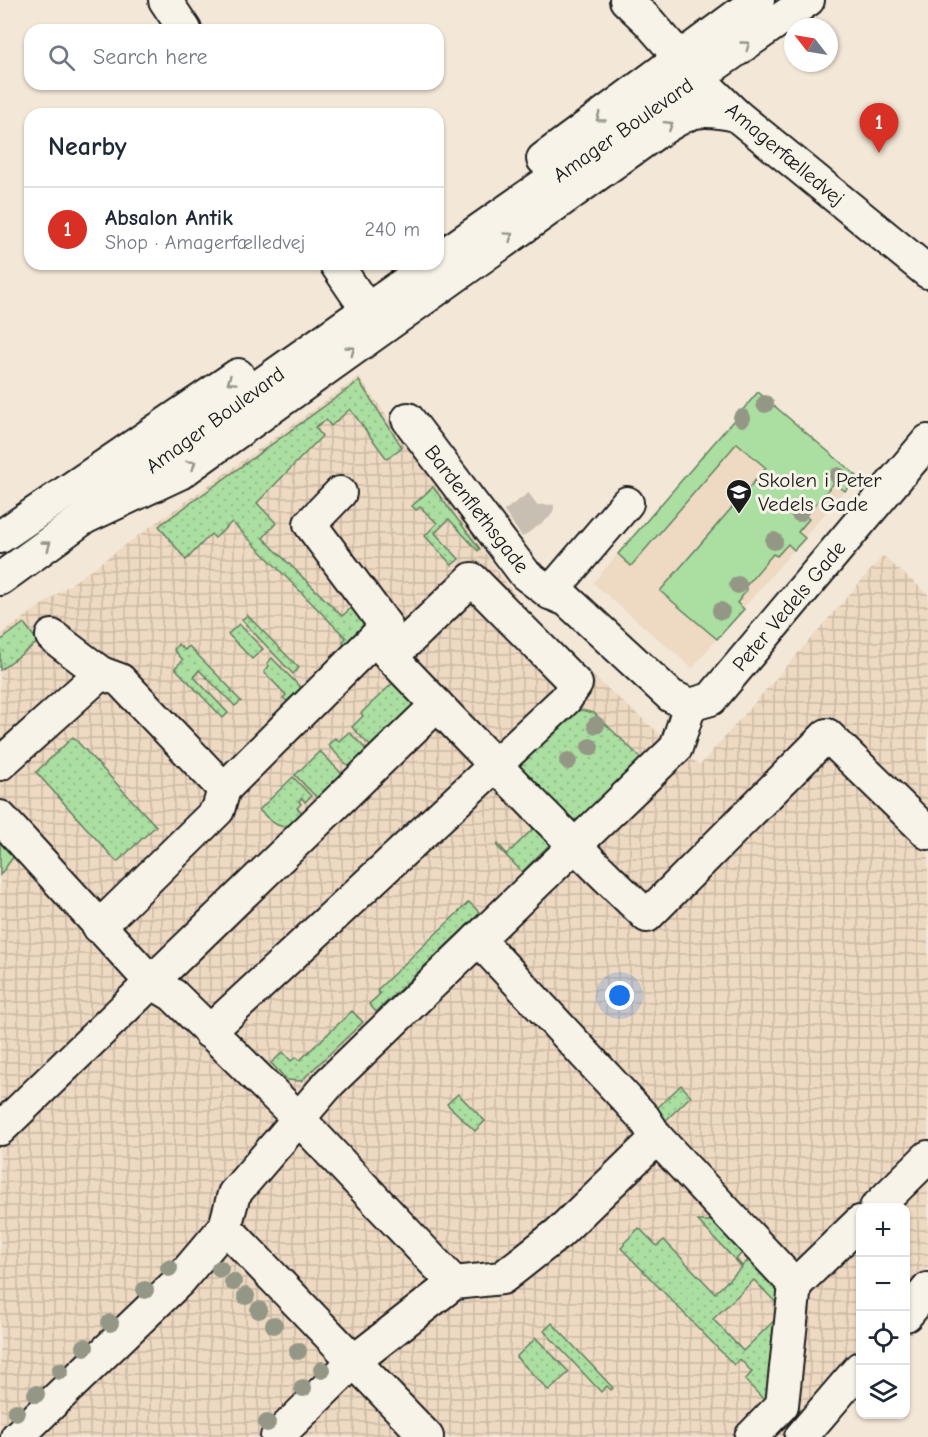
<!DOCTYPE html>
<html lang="en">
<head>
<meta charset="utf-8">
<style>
  :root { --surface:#fff; --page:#f6f6f7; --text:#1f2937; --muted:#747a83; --line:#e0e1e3; --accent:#d93025 }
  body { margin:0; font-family:"Comic Neue",sans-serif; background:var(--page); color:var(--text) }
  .controls { position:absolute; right:18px; bottom:18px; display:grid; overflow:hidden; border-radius:12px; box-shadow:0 2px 4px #0004 }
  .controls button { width:54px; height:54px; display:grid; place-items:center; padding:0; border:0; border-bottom:2px solid var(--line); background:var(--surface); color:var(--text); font:30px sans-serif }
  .compass { position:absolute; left:784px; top:18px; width:54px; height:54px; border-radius:50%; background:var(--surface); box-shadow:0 2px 4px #0004; rotate:301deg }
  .you { position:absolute; left:620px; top:996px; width:21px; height:21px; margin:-15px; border:4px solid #fff; border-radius:50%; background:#1a73e8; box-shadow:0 0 0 9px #1a73e833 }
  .badge { display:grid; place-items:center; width:39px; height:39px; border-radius:50%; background:var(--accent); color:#fff; font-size:20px; font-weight:700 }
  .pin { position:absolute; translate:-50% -50px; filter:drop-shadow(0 2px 3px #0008) }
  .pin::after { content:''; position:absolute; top:32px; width:21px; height:18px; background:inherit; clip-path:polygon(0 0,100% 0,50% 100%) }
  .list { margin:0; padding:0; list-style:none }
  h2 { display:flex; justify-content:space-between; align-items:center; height:78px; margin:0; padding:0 24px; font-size:26px }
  h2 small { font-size:20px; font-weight:400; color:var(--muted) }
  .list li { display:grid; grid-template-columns:39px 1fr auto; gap:18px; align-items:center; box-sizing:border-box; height:84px; padding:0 24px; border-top:2px solid var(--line) }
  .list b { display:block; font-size:22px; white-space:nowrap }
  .list p { margin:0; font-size:20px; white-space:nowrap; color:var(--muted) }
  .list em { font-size:20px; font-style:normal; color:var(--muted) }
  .icon { flex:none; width:33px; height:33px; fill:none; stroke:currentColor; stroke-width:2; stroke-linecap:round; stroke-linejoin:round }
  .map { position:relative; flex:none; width:928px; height:1437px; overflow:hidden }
  .search { position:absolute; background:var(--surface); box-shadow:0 2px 4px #0004; left:24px; top:24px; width:420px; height:66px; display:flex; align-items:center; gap:15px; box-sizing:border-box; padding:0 21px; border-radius:18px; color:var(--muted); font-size:22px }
  .panel { position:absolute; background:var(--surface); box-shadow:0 2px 4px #0004; left:24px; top:108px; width:420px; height:162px; border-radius:18px }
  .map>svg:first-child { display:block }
  .built { fill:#eed9c2 }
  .industrial { fill:url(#industrial-grid) }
  .grass { fill:url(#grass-dots); stroke:#637e5e; stroke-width:1.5 }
  .park { fill:#aadfa1; stroke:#637e5e; stroke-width:1.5 }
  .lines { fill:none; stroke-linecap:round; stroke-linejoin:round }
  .minor-tunnel { stroke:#c8beb2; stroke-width:32; stroke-dasharray:32 16; stroke-linecap:butt }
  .minor-casing { stroke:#1c1c1c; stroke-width:36 }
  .minor { stroke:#f7f3e8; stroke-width:32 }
  .tree { fill:#949786 }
  .oneway { stroke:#94928c }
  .labels { text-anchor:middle; stroke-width:6; stroke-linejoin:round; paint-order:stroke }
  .street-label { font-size:21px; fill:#1c1c1c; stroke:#f7f3e8 }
  .poi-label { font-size:21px; fill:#1c1c1c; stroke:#f7f3e8; text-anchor:start }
</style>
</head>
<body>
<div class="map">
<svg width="928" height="1437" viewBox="0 0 928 1437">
  <defs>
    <pattern id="industrial-grid" width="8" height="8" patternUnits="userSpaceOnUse" patternTransform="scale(1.5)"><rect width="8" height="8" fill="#eed9c2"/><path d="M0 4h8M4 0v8" fill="none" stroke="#ccbaa6"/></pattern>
    <pattern id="grass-dots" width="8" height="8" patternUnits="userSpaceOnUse" patternTransform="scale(1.5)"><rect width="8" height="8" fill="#aadfa1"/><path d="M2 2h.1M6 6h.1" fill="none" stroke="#92bf8a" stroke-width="1.8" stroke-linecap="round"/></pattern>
  </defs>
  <rect width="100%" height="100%" fill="#f3e7d7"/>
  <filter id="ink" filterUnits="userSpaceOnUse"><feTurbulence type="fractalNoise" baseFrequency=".0167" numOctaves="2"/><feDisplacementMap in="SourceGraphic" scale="12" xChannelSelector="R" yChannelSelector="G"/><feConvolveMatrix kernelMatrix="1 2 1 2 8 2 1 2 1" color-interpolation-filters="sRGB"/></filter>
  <g filter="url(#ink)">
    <polygon class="built" points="758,392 857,476 692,668 593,583"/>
    <polygon class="industrial" points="359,377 540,630 676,748 700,765 883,556 928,594 928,1267 906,1293 906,1208 860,1208 860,1347 785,1437 0,1437 0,635"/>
    <g class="grass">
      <polygon points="359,381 402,447 387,459 350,409 331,426 326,420 315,427 322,436 257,503 276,523 263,538 342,616 358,602 364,607 364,628 346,646 343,641 346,638 232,522 215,538 211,534 186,560 159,526"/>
      <polygon points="433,487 480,549 478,551 449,519 435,533 459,559 452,565 425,536 437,523 420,507 416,510 412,506"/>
      <polygon points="247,615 299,668 293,674 242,620"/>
      <polygon points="24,623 38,642 0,670 0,641"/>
      <polygon points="239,624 263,649 252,659 228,634"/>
      <polygon points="178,644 185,650 189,646 232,690 231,691 241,701 235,706 199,670 194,677 228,713 223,718 175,668 183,660 174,650"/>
      <polygon points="272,658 301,688 287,701 283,698 286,695 264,672 269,666 267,663"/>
      <polygon points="395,681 414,704 370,746 352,727 363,716 361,713"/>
      <polygon points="576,709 594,713 641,758 634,768 580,819 570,820 518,768"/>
      <polygon points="349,732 367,750 349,767 328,745 335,738 339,741"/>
      <polygon points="73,737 156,826 117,862 36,772"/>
      <polygon points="320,751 342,774 317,798 295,775"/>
      <path d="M293 777 311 796 305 802 302 798 299 801 301 804 297 808 303 814C283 834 277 827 259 810Z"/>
      <polygon points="535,827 546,839 549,845 522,872 497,846 498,844 507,854"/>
      <polygon points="469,902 480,913 376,1012 369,1004 380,994 377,990"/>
      <polygon points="352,1011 363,1022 301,1081 287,1080 271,1063 283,1052 291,1061 296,1057 300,1060"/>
      <polygon points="681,1085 691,1096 660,1126 650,1115"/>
      <polygon points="458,1094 485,1121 475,1131 447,1104"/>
      <polygon points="698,1221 727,1221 750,1245 736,1259 742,1266 756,1253 782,1280 784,1311 754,1280 713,1319 743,1351 783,1312 770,1396 765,1401 745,1380 752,1372 740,1359 734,1365 621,1248 624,1245 624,1243 639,1228 657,1246 664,1240 715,1293 742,1267"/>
      <polygon points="552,1323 613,1388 611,1390 607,1386 601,1392 544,1331"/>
      <polygon points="536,1338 569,1372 549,1391 516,1357"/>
    </g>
    <g class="park">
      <polygon points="758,392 857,476 845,491 834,483 805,516 809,519 798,532 805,538 794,550 788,544 777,556 773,554 745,587 747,590 737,603 744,609 717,639 660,591 766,468 737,443 631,566 618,554"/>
      <polygon points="0,834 20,848 0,875"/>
    </g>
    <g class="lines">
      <polyline class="minor-tunnel" points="513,524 538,506 538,501 534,496"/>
      <g class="minor-casing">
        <g id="minor">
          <polyline points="165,0 185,30"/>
          <polyline points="626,0 648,21 698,78 736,115 928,272"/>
          <polyline points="543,159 758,0"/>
          <polyline points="438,259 808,0"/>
          <polyline points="336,264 357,295"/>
          <polyline points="408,419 525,574 550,593 567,600 671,696 690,705"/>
          <polyline points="340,493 310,524 386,626 375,638"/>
          <path d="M84 518 180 473 654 134C689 112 694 106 736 115"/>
          <polyline points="0,537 238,375"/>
          <polyline points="0,579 84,518 228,408 432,264"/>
          <polyline points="550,593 627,503"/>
          <polyline points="101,673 120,680 224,789"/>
          <polyline points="690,705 711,699 928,441"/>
          <polyline points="0,764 101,673 52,636"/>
          <polyline points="0,817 151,982 173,995 299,1119 454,1283"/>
          <path d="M99 927 218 810 224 789 375 638 391 657C475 745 559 832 647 916L827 735 928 833"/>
          <polyline points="478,939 644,1118 657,1138 795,1285"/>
          <polyline points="209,1032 565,700 576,684 472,579 391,657"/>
          <polyline points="0,1129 437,705"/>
          <polyline points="876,1208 928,1157"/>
          <polyline points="225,1227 427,1437"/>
          <polyline points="906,1315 928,1289"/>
          <polyline points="17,1437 179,1281 225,1227 234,1194 330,1082 676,748 690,705"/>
          <polyline points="277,1437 354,1361 454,1283 502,1278 559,1233 657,1138"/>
          <polyline points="751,1437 782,1405 795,1285 860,1222"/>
          <polyline points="801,1437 860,1368"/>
        </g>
      </g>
      <use href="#minor" class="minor"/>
    </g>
    <g class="tree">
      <circle cx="765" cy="404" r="9"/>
      <circle cx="742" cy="418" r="9"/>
      <circle cx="838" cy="476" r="9"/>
      <circle cx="799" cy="513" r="9"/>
      <circle cx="774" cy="541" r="9"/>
      <circle cx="738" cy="585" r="9"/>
      <circle cx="721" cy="611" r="9"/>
      <circle cx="596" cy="725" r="9"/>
      <circle cx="590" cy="747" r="9"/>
      <circle cx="568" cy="761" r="9"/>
      <circle cx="169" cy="1268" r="9"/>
      <circle cx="220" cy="1269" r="9"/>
      <circle cx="233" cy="1282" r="9"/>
      <circle cx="145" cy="1290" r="9"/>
      <circle cx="246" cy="1296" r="9"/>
      <circle cx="259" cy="1310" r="9"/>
      <circle cx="110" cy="1323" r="9"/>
      <circle cx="274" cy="1325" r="9"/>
      <circle cx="85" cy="1347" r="9"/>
      <circle cx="298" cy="1351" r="9"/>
      <circle cx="322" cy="1370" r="9"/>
      <circle cx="60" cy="1371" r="9"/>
      <circle cx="303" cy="1388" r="9"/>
      <circle cx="36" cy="1394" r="9"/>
      <circle cx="16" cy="1412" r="9"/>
      <circle cx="267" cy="1423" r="9"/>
    </g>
    <defs><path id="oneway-chevron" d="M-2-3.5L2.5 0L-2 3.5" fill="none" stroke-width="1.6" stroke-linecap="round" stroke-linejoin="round" transform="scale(1.5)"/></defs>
    <g class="oneway">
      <use href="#oneway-chevron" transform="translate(746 45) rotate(-36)"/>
      <use href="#oneway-chevron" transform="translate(600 118) rotate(144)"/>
      <use href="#oneway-chevron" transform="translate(669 125) rotate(-32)"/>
      <use href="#oneway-chevron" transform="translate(509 236) rotate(-35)"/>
      <use href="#oneway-chevron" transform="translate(351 350) rotate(-36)"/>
      <use href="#oneway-chevron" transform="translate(231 381) rotate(146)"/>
      <use href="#oneway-chevron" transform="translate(192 464) rotate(-35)"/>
      <use href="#oneway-chevron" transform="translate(47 545) rotate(-36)"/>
    </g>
  </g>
  <defs>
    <g id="school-pin" transform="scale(1.35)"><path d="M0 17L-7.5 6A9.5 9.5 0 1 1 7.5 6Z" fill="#1c1c1c" stroke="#f7f3e8"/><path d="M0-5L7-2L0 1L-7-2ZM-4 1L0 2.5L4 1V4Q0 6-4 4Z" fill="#fff"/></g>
  </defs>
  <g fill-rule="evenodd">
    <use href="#school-pin" x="739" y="492"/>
  </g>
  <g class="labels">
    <g class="street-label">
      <text transform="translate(623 130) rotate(-35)" y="7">Amager Boulevard</text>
      <text transform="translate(785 154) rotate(40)" y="7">Amagerfælledvej</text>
      <text transform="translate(215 420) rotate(-36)" y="7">Amager Boulevard</text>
      <text transform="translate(477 509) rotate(52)" y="7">Bardenflethsgade</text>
      <text transform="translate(789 606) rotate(-50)" y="7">Peter Vedels Gade</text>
    </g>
    <g class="poi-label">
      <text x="758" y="487">Skolen i Peter<tspan x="758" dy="24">Vedels Gade</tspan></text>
    </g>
  </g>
</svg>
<div class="controls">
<button>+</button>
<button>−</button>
<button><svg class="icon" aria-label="locate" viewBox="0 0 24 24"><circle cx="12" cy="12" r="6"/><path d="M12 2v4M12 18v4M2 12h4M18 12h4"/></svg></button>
<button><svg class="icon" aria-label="layers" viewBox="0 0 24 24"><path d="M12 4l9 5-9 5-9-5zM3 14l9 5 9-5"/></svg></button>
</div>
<svg class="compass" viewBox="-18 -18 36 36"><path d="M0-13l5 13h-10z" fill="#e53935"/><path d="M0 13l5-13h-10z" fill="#747a83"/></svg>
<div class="you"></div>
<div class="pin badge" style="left:879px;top:153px">1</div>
<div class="search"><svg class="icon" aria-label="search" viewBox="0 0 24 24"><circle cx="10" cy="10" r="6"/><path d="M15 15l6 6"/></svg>Search here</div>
<section class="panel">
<h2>Nearby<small></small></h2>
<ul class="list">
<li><span class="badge">1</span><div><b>Absalon Antik</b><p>Shop · Amagerfælledvej</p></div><em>240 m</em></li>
</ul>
</section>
</div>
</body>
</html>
